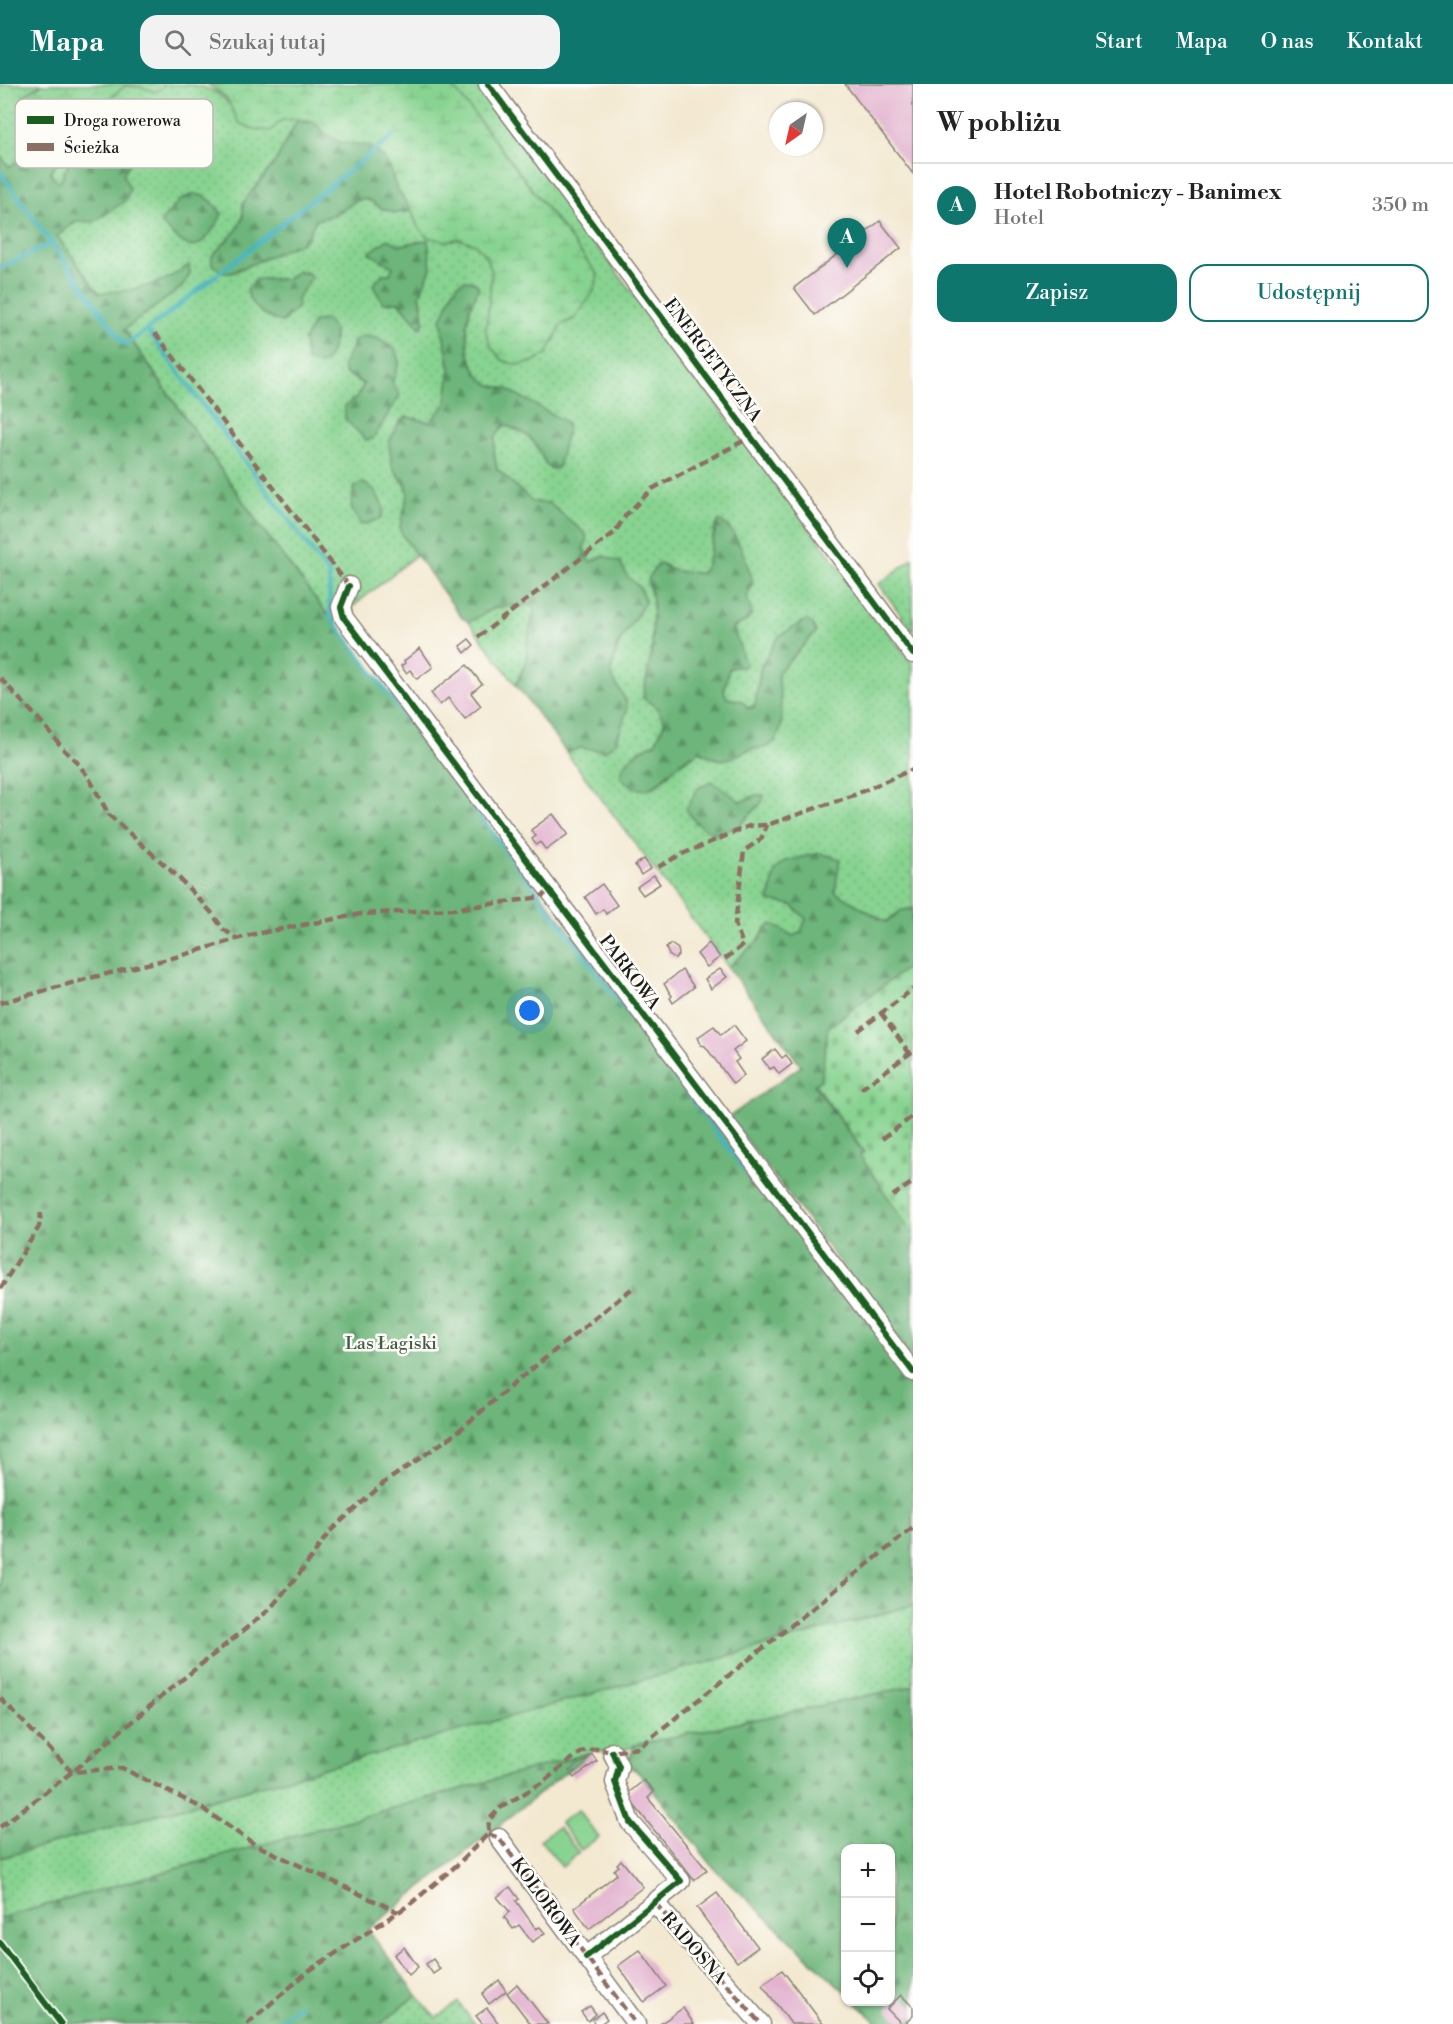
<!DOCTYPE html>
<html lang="pl">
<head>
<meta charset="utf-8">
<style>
  :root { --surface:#fff; --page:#f2f2f2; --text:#222; --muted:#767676; --line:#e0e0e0; --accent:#0f766e }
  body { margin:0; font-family:"Libre Bodoni",serif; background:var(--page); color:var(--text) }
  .controls { position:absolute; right:18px; bottom:18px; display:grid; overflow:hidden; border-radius:12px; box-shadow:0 2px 4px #0004 }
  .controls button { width:54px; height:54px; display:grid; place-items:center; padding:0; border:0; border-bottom:2px solid var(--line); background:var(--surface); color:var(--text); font:30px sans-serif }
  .compass { position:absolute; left:769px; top:18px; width:54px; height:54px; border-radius:50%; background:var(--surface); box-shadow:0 2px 4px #0004; rotate:214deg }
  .you { position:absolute; left:530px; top:927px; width:21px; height:21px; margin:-15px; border:4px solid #fff; border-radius:50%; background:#1a73e8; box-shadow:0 0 0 9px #1a73e833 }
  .badge { display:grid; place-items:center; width:39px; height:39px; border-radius:50%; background:var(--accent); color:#fff; font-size:20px; font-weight:700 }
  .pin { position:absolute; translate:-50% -50px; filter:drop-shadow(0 2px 3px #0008) }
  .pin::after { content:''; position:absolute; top:32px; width:21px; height:18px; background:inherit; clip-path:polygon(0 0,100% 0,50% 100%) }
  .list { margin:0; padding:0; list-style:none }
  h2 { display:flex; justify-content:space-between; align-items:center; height:78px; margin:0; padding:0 24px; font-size:26px }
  h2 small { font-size:20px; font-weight:400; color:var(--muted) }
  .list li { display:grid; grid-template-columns:39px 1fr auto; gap:18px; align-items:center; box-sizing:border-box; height:84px; padding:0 24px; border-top:2px solid var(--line) }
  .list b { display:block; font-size:22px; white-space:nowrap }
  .list p { margin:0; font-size:20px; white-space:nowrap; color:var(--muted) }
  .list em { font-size:20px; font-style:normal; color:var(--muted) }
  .actions { display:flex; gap:12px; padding:18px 24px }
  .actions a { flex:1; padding:14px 0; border:2px solid var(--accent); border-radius:18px; text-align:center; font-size:21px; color:var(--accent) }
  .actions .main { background:var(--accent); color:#fff }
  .icon { flex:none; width:33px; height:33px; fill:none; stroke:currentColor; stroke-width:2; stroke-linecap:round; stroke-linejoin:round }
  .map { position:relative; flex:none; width:913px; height:1940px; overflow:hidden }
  header { display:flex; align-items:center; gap:36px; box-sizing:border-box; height:84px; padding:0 30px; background:var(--accent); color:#fff }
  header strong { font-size:28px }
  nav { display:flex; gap:33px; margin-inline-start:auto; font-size:21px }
  .search { width:420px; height:54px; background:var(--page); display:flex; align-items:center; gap:15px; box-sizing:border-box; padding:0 21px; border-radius:18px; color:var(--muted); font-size:22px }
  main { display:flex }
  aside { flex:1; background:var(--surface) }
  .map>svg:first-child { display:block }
  .grass { fill:url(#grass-dots); stroke:#527856; stroke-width:1.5; fill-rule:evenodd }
  .forest { fill:url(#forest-firs); stroke:#44684b; stroke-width:1.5 }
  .wetland { fill:url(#wetland-marsh); stroke:#527856; stroke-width:1.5 }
  .cemetery { fill:url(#cemetery-stones); stroke:#527856; stroke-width:1.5 }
  .pitch { fill:#87d390; stroke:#527856; stroke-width:1.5 }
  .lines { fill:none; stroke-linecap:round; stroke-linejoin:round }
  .stream { stroke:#46b5be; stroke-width:4.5 }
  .building { fill:#e2b2cf }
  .street-casing { stroke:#888276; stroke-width:21 }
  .street { stroke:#fff; stroke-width:18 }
  .quiet { stroke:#8d6e63; stroke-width:4.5; stroke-dasharray:9 4.5; stroke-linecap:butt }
  .cycleway-casing { stroke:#fdfcf7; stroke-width:10 }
  .cycleway { stroke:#1b5e20; stroke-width:6 }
  .labels { text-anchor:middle; stroke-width:5; stroke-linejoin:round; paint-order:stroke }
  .street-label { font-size:18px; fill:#1c1c1c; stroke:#fdfcf7 }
  .park-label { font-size:18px; fill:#415c45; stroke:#fdfcf7 }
  .key { fill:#fdfcf7; stroke:#bab9b5; stroke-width:1.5 }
  .key-label { font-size:16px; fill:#1c1c1c }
</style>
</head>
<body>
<header>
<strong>Mapa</strong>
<div class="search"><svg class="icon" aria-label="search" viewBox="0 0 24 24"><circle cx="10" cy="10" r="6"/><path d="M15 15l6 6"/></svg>Szukaj tutaj</div>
<nav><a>Start</a><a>Mapa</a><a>O nas</a><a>Kontakt</a></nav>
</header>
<main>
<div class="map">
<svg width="913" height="1940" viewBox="0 0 913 1940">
  <defs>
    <pattern id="grass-dots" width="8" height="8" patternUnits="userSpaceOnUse" patternTransform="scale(1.5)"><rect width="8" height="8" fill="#87d390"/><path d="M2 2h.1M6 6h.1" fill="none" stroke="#74b57c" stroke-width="1.8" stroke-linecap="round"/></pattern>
    <pattern id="forest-firs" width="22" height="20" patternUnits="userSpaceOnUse" patternTransform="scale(1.5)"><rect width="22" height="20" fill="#6db57a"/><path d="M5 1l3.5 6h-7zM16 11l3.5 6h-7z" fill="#599263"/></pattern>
    <pattern id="wetland-marsh" width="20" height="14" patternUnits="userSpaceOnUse" patternTransform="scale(1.5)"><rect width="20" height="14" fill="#87d390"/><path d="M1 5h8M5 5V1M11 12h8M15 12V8" fill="none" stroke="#74b57c"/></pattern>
    <pattern id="cemetery-stones" width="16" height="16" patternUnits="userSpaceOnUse" patternTransform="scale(1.5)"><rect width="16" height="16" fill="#87d390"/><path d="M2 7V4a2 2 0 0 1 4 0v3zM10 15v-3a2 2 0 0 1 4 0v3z" fill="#74b57c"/></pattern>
  </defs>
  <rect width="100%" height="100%" fill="#fdfcf7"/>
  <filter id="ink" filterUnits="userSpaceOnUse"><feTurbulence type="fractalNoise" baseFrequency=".0167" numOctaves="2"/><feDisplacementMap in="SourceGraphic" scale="12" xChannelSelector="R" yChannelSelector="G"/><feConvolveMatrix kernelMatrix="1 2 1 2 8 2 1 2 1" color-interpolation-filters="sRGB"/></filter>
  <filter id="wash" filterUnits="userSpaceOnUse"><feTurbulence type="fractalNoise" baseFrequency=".008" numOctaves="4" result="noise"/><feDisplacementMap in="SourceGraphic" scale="24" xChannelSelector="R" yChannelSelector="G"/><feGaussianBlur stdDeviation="1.35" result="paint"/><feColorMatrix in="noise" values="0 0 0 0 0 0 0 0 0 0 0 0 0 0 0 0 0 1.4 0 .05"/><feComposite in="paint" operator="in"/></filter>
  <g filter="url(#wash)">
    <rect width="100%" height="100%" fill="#f3e8d0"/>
    <g class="grass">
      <path d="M0 0H42L24 12 58 54 125 2 141 3 157 8 165 0C196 0 215 0 233 25L282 36 298 35 275 78 243 119V134L236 147 212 172 231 189 300 159 306 155 316 136 337 130 355 117 362 115 369 116 381 124 395 129 412 127 417 141 443 157 460 155 475 159 485 171 492 187 486 248 502 276 517 281 532 278 555 255 561 241 575 234 594 207 598 191 451 0H475L913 581V825L902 826 886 838 834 808 839 775 769 816 792 821 806 835 801 848 793 852 765 844 760 855 728 883 566 668 581 664 605 667 626 617 610 590 619 559 645 518 640 504 628 493 620 478 590 479 583 464 549 419H533L497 385 494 369 495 353 504 341C511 343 522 346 528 351 539 360 540 375 550 385L507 305C501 303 493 303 488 300 466 285 463 249 470 226 472 218 476 211 479 203L458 200 441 236 450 285 446 320 430 338 407 333 392 382 407 403 408 411 400 443 402 450 416 471 333 539 263 446 124 245 182 203 188 182C160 203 134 206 99 210L56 151 129 105 123 91 130 78 89 39 60 98 54 95 37 63 9 83 0 71ZM370 168 431 184 420 210 424 238 420 243 399 218 383 219 373 201 383 190H390L393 183ZM299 187 297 215 257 195H287ZM399 278 392 299 357 313 364 300 345 289ZM715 443 753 498 747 513V537L733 543 745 582 729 584 724 607 727 614 742 617 747 624 755 622 761 582 816 548 777 589C779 608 791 655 766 663 760 665 754 663 748 666 726 676 723 681 700 667L679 680 656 702 637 667 655 659 665 637 657 624 643 614 652 565 653 516 648 499 650 490 660 479 674 487 700 490 706 485ZM711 697 741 718 756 711 764 712 695 739Z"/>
      <polygon points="913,474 913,548 879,500"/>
      <polygon points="530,521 535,526 527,558 527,574 516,601 469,538 496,523"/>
      <path d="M913 1521V1602L635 1661C624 1668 607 1670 596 1665L590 1669 0 1834V1774Z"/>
      <polygon points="417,1911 436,1934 458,1918 475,1940 380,1940"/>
    </g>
    <g class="forest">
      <polygon points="298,35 314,38 325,49 370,62 380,69 391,85 395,101 412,127 395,129 381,124 369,116 362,115 355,117 337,130 316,136 306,155 300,159 231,189 223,189 212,180 212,172 236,147 243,134 243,119 275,78"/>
      <path d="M97 37 116 48 131 64 130 78 123 91 130 105 125 117 94 138 76 137 57 152 99 209C134 206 160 203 189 181L190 190 182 203 124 246 263 446 913 1296V1521L0 1774V71L9 83 37 63 51 65 57 69 58 77 50 89 54 95 60 98 85 45 89 39Z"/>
      <path d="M192 110C208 110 213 119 222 130 217 140 203 165 190 162 180 160 168 145 160 139L179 117Z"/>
      <polygon points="388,155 400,161 428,156 431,184 420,210 424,238 420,244 399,218 383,219 373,201 383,190 390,190 393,183 369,169"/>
      <path d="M299 187 306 188 312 193 297 215 298 223 282 238C267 235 248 221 247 205L257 195H286Z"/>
      <path d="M465 196 473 197 479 203 469 226 467 242 468 268 477 290 490 301 507 305 564 337 568 343 558 384 550 385C543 378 542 371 537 363 529 350 518 346 504 341L495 354 494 369 497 385 533 418 549 419 586 450 587 457 583 464 590 478 604 472 620 478 628 493 640 504 645 518 619 559 610 589 626 617 627 626 617 657 605 667 581 664 566 668 516 601 527 574V558L535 526 530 521 496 523 469 538 462 534 402 451 400 443 408 411 407 403 392 382 389 358 400 337 407 333 430 338 446 320 450 285 441 236 453 207 458 200Z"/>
      <path d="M327 236 335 247C333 261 333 273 321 281L307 278 304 257 314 237Z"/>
      <polygon points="362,252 377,254 395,265 399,278 392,299 400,311 373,355 366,356 345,335 345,322 357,313 364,300 345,289 343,282 355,256"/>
      <polygon points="362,398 375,406 384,425 381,435 361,441 351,424 354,404"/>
      <path d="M719 436C739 447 746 478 753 498L747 513 752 530 747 537 733 543 746 582 729 584 724 607 727 614 742 617 748 624 755 622 761 582 779 552 806 536 813 541 816 548 778 589C779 608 791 655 766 663 760 666 754 663 748 666 725 677 724 680 700 667 693 671 685 675 679 680 655 698 650 720 620 693 624 675 639 666 655 659L665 638 657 624 643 614 652 565 653 516 648 499 650 490 660 479 674 487 700 489C714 478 710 452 719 436Z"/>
      <path d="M712 697 741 718 756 711H764L761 719 739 742 716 750C702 745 694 738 686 725L698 704Z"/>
      <polygon points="820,769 840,775 835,808 886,838 902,826 913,825 913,879 828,944 821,996 814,1001 864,1069 860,1071 913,1146 913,1275 729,1033 801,982 728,883 760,855 765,844 772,840 793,852 801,848 806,835 792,821 769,817 775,787 786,777"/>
      <polygon points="913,1602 913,1940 879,1940 855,1918 890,1918 890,1764 846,1764 845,1908 714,1784 640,1689 626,1681 635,1661"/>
      <polygon points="590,1669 368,1846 417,1911 380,1940 0,1940 0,1834"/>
    </g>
    <g class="wetland">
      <polygon points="42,0 165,0 157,8 141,3 125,2 58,55 36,45 23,12"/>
      <polygon points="208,0 451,0 598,191 594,207 575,234 561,241 547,270 532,278 517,281 502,276 491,263 486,248 492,187 485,171 475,160 460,155 443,157 427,153 417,141 412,127 395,101 391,85 382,72 370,62 339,58 325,49 314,38 298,35 282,36 270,47 254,45 239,39 227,15"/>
    </g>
    <polygon class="cemetery" points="913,879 913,1151 860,1071 864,1068 815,1000 821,996 828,944"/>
    <g class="pitch">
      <polygon points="578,1726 599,1753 581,1766 560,1739"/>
      <polygon points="558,1743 579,1769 562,1783 540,1756"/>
    </g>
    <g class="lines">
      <g class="stream">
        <polyline points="0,88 125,261 147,246 392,53"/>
        <polyline points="0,184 52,159"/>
        <polyline points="147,246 329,490 330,532 756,1101"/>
        <polyline points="276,1940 300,1921"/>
      </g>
    </g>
    <g id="blocks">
      <g class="building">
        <polygon points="845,0 913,0 913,90"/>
        <polygon points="880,137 901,164 815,231 794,204"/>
        <polygon points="469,555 474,561 465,569 460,562"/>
        <polygon points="420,564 433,583 417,595 410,586 406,589 401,582 405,579 404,577"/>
        <polygon points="467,581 482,600 471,609 481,622 465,635 448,614 440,621 431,609"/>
        <polygon points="553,730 568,750 546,766 540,758 536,761 532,755 536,752 531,746"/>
        <polygon points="644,775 651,784 641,791 635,781"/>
        <polygon points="654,791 660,800 643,811 637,803"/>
        <polygon points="602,800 617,821 606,830 603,825 596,830 585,813"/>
        <polygon points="709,859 720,873 707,883 697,870"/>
        <polygon points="671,860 678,865 679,871 675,875 669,871 666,864"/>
        <polygon points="720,885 727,893 711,905 705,895"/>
        <polygon points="682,886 694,903 673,919 670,914 672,912 664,900"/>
        <polygon points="734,941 746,957 733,967 739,975 735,978 744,991 733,1000 705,962 701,961 698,953 714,942 721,951"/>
        <polygon points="775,965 782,974 786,971 792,980 779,990 774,983 770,985 762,975"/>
        <polygon points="592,1670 597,1677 574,1694 569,1687"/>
        <polygon points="644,1696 654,1708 648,1714 707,1786 694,1796 626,1711"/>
        <polygon points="621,1776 643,1803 589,1845 574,1824 617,1790 614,1786 619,1782 617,1780"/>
        <polygon points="510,1803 519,1815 516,1817 536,1845 540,1843 545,1849 532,1858 519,1841 513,1845 504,1833 510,1828 497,1813"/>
        <polygon points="717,1809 758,1863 737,1878 697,1824"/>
        <polygon points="404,1863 418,1883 409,1891 394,1871"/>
        <polygon points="640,1866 666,1902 644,1918 618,1882"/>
        <polygon points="433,1875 440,1885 433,1890 426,1880"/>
        <polygon points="782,1886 796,1904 823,1940 791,1940 789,1937 762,1901"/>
        <polygon points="499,1896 506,1907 489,1920 482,1910"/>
        <polygon points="517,1900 534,1922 548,1940 531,1940 523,1930 507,1909"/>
        <polygon points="901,1911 913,1923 913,1932 904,1940 902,1940 887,1925"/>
        <polygon points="590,1922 596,1930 588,1937 581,1928"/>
        <polygon points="487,1924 491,1929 499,1940 483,1940 481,1938 476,1932"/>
        <polygon points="683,1924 694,1940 660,1940"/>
        <polygon points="602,1928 607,1935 600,1940 595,1940 592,1936"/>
      </g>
    </g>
  </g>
  <g filter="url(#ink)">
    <use href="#blocks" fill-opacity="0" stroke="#888276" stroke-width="1.5"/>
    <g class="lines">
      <g class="street-casing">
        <g id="street">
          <polyline points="488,0 913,570"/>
          <polyline points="349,502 341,523 344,534 913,1288"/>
          <polyline points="499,1754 636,1940"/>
          <polyline points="655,1819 761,1940"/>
          <polyline points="586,1873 681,1797 630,1738 615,1698 619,1682 612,1668"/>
        </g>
      </g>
      <use href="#street" class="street"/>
      <g class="quiet">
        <polyline points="155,249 349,502 348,505"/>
        <polyline points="478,553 614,449 626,431 652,405 751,353"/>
        <polyline points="0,594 45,642 64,666 76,677 89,694 109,731 178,793 211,828 223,845 236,854"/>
        <polyline points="658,783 680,771 749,742 767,741 854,711 913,685"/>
        <polyline points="725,875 743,861 735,840 744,767 761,755 767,741"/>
        <polyline points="0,919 86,895 180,872 250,851 361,830 453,825 521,816 540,813 550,807"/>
        <polyline points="881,929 912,973"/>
        <polyline points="858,947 913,905"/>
        <polyline points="861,1005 913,967"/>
        <polyline points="882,1055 913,1032"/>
        <polyline points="892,1112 913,1098"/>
        <polyline points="0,1205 39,1143 41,1129"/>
        <polyline points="0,1614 72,1688 122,1684 200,1723 254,1760 398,1828"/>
        <polyline points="0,1743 72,1688 169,1606 269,1526 300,1489 330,1447 385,1398 455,1350 512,1301 635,1202"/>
        <polyline points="488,1750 499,1754 636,1940"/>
        <polyline points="655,1819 761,1940"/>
        <polyline points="247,1940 310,1886 409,1821 457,1781 488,1750 489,1736 500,1724 543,1698 577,1671 586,1666 598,1665 612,1668 638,1664 913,1444"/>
      </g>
      <g class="cycleway-casing">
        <g id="cycleway">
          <polyline points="488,0 913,570"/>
          <polyline points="349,502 341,523 344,534 913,1288"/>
          <polyline points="0,1859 61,1940"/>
          <polyline points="586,1873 681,1797 630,1738 615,1698 619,1682 612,1668"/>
        </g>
      </g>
      <use href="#cycleway" class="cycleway"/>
    </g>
  </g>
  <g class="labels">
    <g class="street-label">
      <text transform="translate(713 276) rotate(53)" y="6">ENERGETYCZNA</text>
      <text transform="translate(630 888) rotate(53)" y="6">PARKOWA</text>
      <text transform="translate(546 1818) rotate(54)" y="6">KOLOROWA</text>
      <text transform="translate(694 1864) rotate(49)" y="6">RADOSNA</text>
    </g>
    <g class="park-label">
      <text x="391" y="1265">Las Łagiski</text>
    </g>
  </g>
  <rect x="15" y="15" width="198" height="69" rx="9" class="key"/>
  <rect x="27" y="32" width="27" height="8" fill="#1b5e20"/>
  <rect x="27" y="59" width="27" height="8" fill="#8d6e63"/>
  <g class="key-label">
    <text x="64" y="42">Droga rowerowa</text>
    <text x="64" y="69">Ścieżka</text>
  </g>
</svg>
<div class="controls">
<button>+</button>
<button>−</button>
<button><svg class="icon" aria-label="locate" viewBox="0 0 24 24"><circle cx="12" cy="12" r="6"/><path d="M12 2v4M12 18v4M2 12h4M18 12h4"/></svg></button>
</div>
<svg class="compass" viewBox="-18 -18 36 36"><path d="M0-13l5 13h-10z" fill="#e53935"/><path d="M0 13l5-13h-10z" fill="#767676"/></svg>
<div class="you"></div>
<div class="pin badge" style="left:847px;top:184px">A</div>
</div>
<aside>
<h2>W pobliżu<small></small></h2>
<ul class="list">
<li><span class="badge">A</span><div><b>Hotel Robotniczy - Banimex</b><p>Hotel</p></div><em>350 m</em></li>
</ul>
<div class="actions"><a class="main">Zapisz</a><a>Udostępnij</a></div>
</aside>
</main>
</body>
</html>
